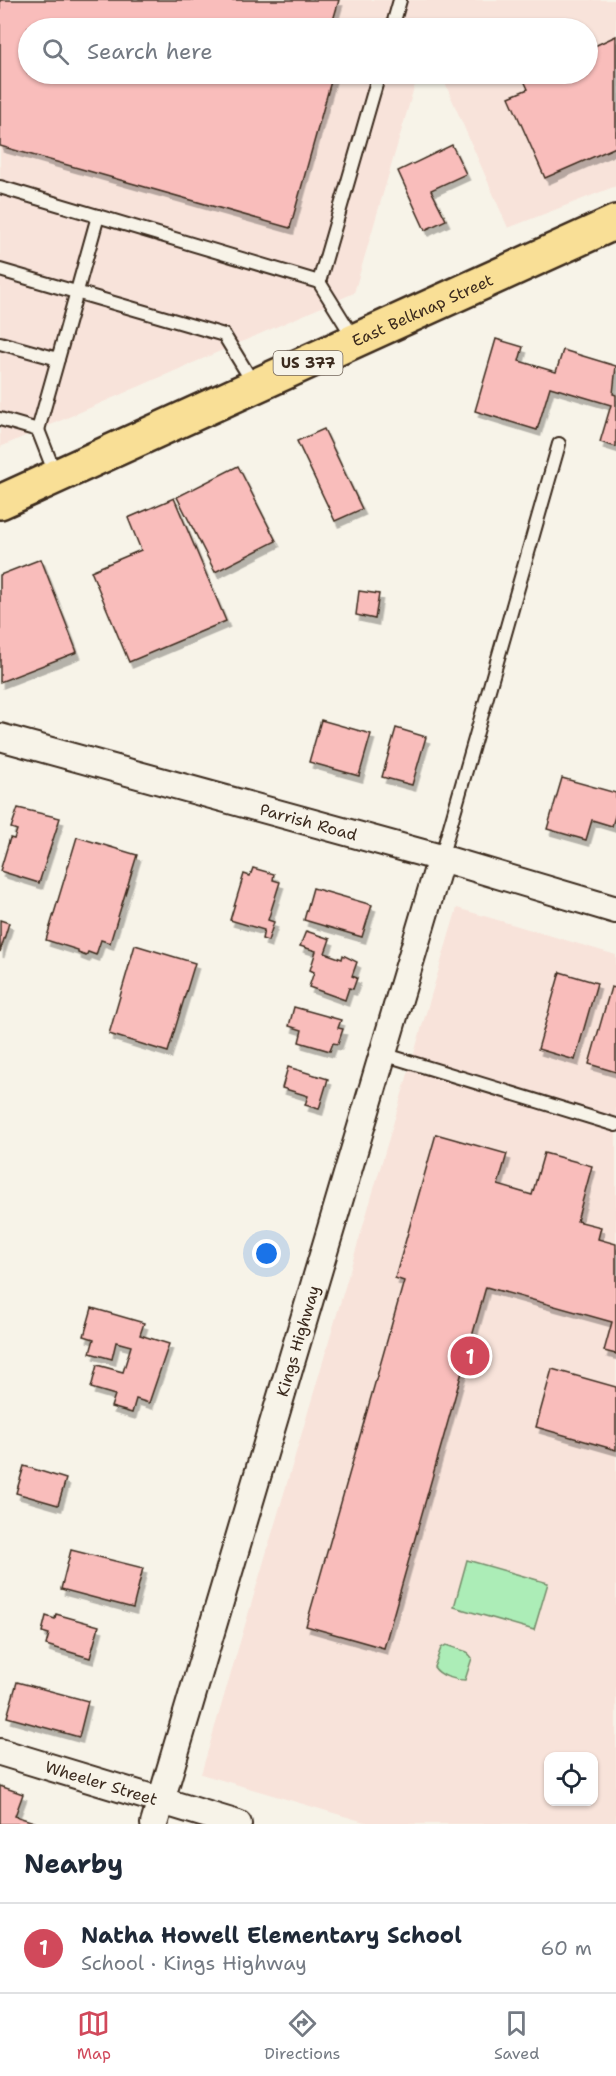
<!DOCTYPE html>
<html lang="en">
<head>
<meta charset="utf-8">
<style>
  :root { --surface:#fff; --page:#f2f2f3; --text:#1f2937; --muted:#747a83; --line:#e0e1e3; --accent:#d1495b }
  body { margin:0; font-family:"Shantell Sans",sans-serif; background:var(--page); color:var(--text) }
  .controls { position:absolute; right:18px; bottom:18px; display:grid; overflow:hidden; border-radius:12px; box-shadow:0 2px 4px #0004 }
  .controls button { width:54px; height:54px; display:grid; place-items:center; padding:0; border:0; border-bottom:2px solid var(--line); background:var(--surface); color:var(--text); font:30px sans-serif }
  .you { position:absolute; left:267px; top:1254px; width:21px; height:21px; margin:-15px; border:4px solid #fff; border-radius:50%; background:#1a73e8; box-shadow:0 0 0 9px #1a73e833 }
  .badge { display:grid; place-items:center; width:39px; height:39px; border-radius:50%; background:var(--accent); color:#fff; font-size:20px; font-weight:700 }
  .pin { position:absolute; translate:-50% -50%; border:3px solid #fff; box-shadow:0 2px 6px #0006 }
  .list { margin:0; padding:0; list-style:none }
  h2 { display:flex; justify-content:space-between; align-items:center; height:78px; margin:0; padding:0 24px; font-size:26px }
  h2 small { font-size:20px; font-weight:400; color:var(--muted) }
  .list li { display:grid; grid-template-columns:39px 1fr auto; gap:18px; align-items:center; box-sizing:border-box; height:90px; padding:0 24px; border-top:2px solid var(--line) }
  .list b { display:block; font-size:22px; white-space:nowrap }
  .list p { margin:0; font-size:20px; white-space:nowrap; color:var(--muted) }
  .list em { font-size:20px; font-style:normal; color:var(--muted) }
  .icon { flex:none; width:33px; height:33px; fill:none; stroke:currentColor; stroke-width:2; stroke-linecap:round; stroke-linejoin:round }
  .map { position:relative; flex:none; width:616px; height:1824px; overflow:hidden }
  .search { position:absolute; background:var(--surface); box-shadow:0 2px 4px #0004; left:18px; right:18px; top:18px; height:66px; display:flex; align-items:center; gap:15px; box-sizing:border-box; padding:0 21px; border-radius:33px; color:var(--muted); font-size:22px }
  .sheet { height:168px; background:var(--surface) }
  nav { display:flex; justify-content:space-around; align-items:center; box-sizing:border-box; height:84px; border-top:2px solid var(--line); background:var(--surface); font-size:16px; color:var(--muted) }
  nav a { display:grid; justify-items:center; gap:3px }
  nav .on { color:var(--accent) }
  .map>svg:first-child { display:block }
  .built { fill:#f8e3da; fill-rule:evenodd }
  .green { fill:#acedb7; stroke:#748c6a; stroke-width:1.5 }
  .building { fill:#f9bdbb; stroke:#3b2a1e; stroke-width:1.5; filter:url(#shadow) }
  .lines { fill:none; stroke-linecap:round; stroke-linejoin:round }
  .lane-casing { stroke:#3b2a1e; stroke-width:16 }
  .street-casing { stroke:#3b2a1e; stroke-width:30 }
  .primary-casing { stroke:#3b2a1e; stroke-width:38 }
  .lane { stroke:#f7f3e8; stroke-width:12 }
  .street { stroke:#f7f3e8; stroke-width:26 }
  .primary { stroke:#f9df96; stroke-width:33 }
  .labels { text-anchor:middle; stroke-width:5; stroke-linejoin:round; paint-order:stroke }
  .shield { fill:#f7f3e8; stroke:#73665b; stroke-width:1.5 }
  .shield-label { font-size:15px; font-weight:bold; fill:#3b2a1e }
  .street-label { font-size:16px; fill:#3b2a1e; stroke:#f7f3e8 }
</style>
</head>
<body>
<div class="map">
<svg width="616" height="1824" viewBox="0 0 616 1824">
  <defs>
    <filter id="shadow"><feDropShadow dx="3.5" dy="6" stdDeviation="0" flood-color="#0004"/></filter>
  </defs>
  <rect width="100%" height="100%" fill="#f7f3e8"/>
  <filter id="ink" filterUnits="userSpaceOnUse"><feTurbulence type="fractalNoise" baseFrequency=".0167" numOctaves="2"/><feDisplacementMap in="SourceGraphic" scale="12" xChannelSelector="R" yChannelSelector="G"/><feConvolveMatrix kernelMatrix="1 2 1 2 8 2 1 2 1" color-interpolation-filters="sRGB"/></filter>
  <g filter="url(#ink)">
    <g class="built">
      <polygon points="0,0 616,0 616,186 508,228 441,74 588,74 588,28 28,28 28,74 418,74 354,293 0,447"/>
      <path d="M457 908 616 955V1824H371L201 1774ZM548 1756H594V1802H548Z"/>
    </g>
    <g class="green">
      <polygon points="467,1560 548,1583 534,1630 454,1607"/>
      <path d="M446 1645 467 1652 472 1658 465 1680C454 1680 440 1676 434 1667L441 1648Z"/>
    </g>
    <g class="building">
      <polygon points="0,0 339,0 332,24 346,28 28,28 28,74 333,74 290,228 0,146"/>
      <polygon points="616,36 616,147 545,178 509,97 528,89 521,74 588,74 588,49"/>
      <polygon points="452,145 466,174 431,190 446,220 425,230 398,171"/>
      <polygon points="496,339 523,347 519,361 556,372 563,350 616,366 613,394 616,395 616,447 600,442 611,405 550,387 537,430 475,411"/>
      <polygon points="324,429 362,509 335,521 297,441"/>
      <polygon points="238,466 276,541 215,572 177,497"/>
      <polygon points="174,498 226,621 129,662 91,571 141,550 128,518"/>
      <polygon points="41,559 77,652 0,682 0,575"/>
      <polygon points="359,591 379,594 375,619 356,615"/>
      <polygon points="321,720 371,734 359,776 309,762"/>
      <polygon points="396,728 426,737 412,785 382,777"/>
      <polygon points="562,778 616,793 616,813 612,826 592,820 586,840 547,829"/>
      <polygon points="18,808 60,818 39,883 0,871 10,838 14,839 17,830 11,828"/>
      <polygon points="77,837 137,855 110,943 101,940 96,955 88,952 86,956 78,953 78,950 46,940"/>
      <polygon points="253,868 274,874 273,880 280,882 268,920 274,922 268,941 262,939 264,930 230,920 244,874 250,876"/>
      <polygon points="313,888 372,905 362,937 304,920"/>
      <polygon points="0,920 9,923 0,952"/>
      <polygon points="306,931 330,939 325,953 342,959 343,955 357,962 352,976 357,978 353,989 349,988 345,1000 309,987 314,972 310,970 316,951 300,946"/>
      <polygon points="135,945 195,963 168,1052 109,1034"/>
      <polygon points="560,972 597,983 575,1060 538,1049"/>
      <polygon points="611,987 616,988 616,1072 589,1064"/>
      <polygon points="294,1007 341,1020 338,1028 343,1029 338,1044 333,1043 330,1051 299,1042 302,1030 289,1026"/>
      <polygon points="288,1067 328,1079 319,1109 305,1105 308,1096 282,1088"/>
      <polygon points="436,1134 507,1154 498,1185 532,1195 544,1153 592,1166 577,1221 601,1227 598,1239 616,1244 616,1354 604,1351 612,1322 486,1287 384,1648 306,1626 404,1281 395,1278"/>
      <polygon points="92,1308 144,1323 140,1335 169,1344 149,1403 136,1399 132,1413 111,1407 115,1395 91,1388 97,1365 123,1372 131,1346 116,1342 112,1359 90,1353 94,1339 84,1336"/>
      <polygon points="552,1369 616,1387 616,1450 536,1427"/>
      <polygon points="24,1466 66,1479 58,1505 16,1493"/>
      <polygon points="71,1550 143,1568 133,1608 61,1589"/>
      <polygon points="56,1614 99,1626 90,1658 46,1645 49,1634 42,1632 46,1616 55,1619"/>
      <polygon points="17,1682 88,1701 79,1737 7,1717"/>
      <polygon points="0,1786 23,1794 15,1816 40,1824 0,1824"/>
    </g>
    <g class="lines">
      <g class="lane-casing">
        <g id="lane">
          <polyline points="392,28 400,0"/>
          <polyline points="0,187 319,282 355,340"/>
          <polyline points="0,270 224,335 255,386"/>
          <polyline points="319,282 379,74"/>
          <polyline points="0,343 58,359 38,430"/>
          <polyline points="58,359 98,216"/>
          <polyline points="0,419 38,430 56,476"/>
          <polyline points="441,858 559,444"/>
          <polyline points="383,1054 616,1125"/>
        </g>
      </g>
      <g class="street-casing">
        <g id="street">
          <path id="s1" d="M0 737 441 858 616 910"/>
          <path id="s2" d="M0 1752 238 1824"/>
          <path id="s3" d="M154 1824 441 858"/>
        </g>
      </g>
      <g class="primary-casing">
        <g id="primary">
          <path id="s4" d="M0 502 616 222"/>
        </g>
      </g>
      <use href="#lane" class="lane"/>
      <use href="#street" class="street"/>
      <use href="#primary" class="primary"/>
    </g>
  </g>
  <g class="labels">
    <rect class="shield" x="273.5" y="351" width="69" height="24" rx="4.5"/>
    <g class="shield-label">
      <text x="308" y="368">US 377</text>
    </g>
    <g class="street-label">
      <text dy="6" stroke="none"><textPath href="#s4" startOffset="464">East Belknap Street</textPath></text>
      <text dy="6" stroke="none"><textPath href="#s1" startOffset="320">Parrish Road</textPath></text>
      <text dy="6" stroke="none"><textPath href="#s3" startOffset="504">Kings Highway</textPath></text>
      <text dy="6" stroke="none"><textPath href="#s2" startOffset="106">Wheeler Street</textPath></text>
    </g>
  </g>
</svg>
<div class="controls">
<button><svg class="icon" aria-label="locate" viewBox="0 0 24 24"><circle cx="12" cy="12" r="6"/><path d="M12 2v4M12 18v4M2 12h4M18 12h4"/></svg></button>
</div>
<div class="you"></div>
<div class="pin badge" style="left:470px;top:1356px">1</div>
<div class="search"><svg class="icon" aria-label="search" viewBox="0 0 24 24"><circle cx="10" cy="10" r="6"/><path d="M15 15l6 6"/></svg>Search here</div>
</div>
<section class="sheet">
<h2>Nearby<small></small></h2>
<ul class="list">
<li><span class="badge">1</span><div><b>Natha Howell Elementary School</b><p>School · Kings Highway</p></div><em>60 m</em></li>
</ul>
</section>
<nav>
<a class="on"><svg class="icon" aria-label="map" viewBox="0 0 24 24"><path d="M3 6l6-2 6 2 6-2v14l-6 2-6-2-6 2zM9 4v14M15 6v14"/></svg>Map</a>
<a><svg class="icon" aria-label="directions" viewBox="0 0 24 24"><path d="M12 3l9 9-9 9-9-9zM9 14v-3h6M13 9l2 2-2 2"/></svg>Directions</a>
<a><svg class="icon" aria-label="saved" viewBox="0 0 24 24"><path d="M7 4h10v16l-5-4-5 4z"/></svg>Saved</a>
</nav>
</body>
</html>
